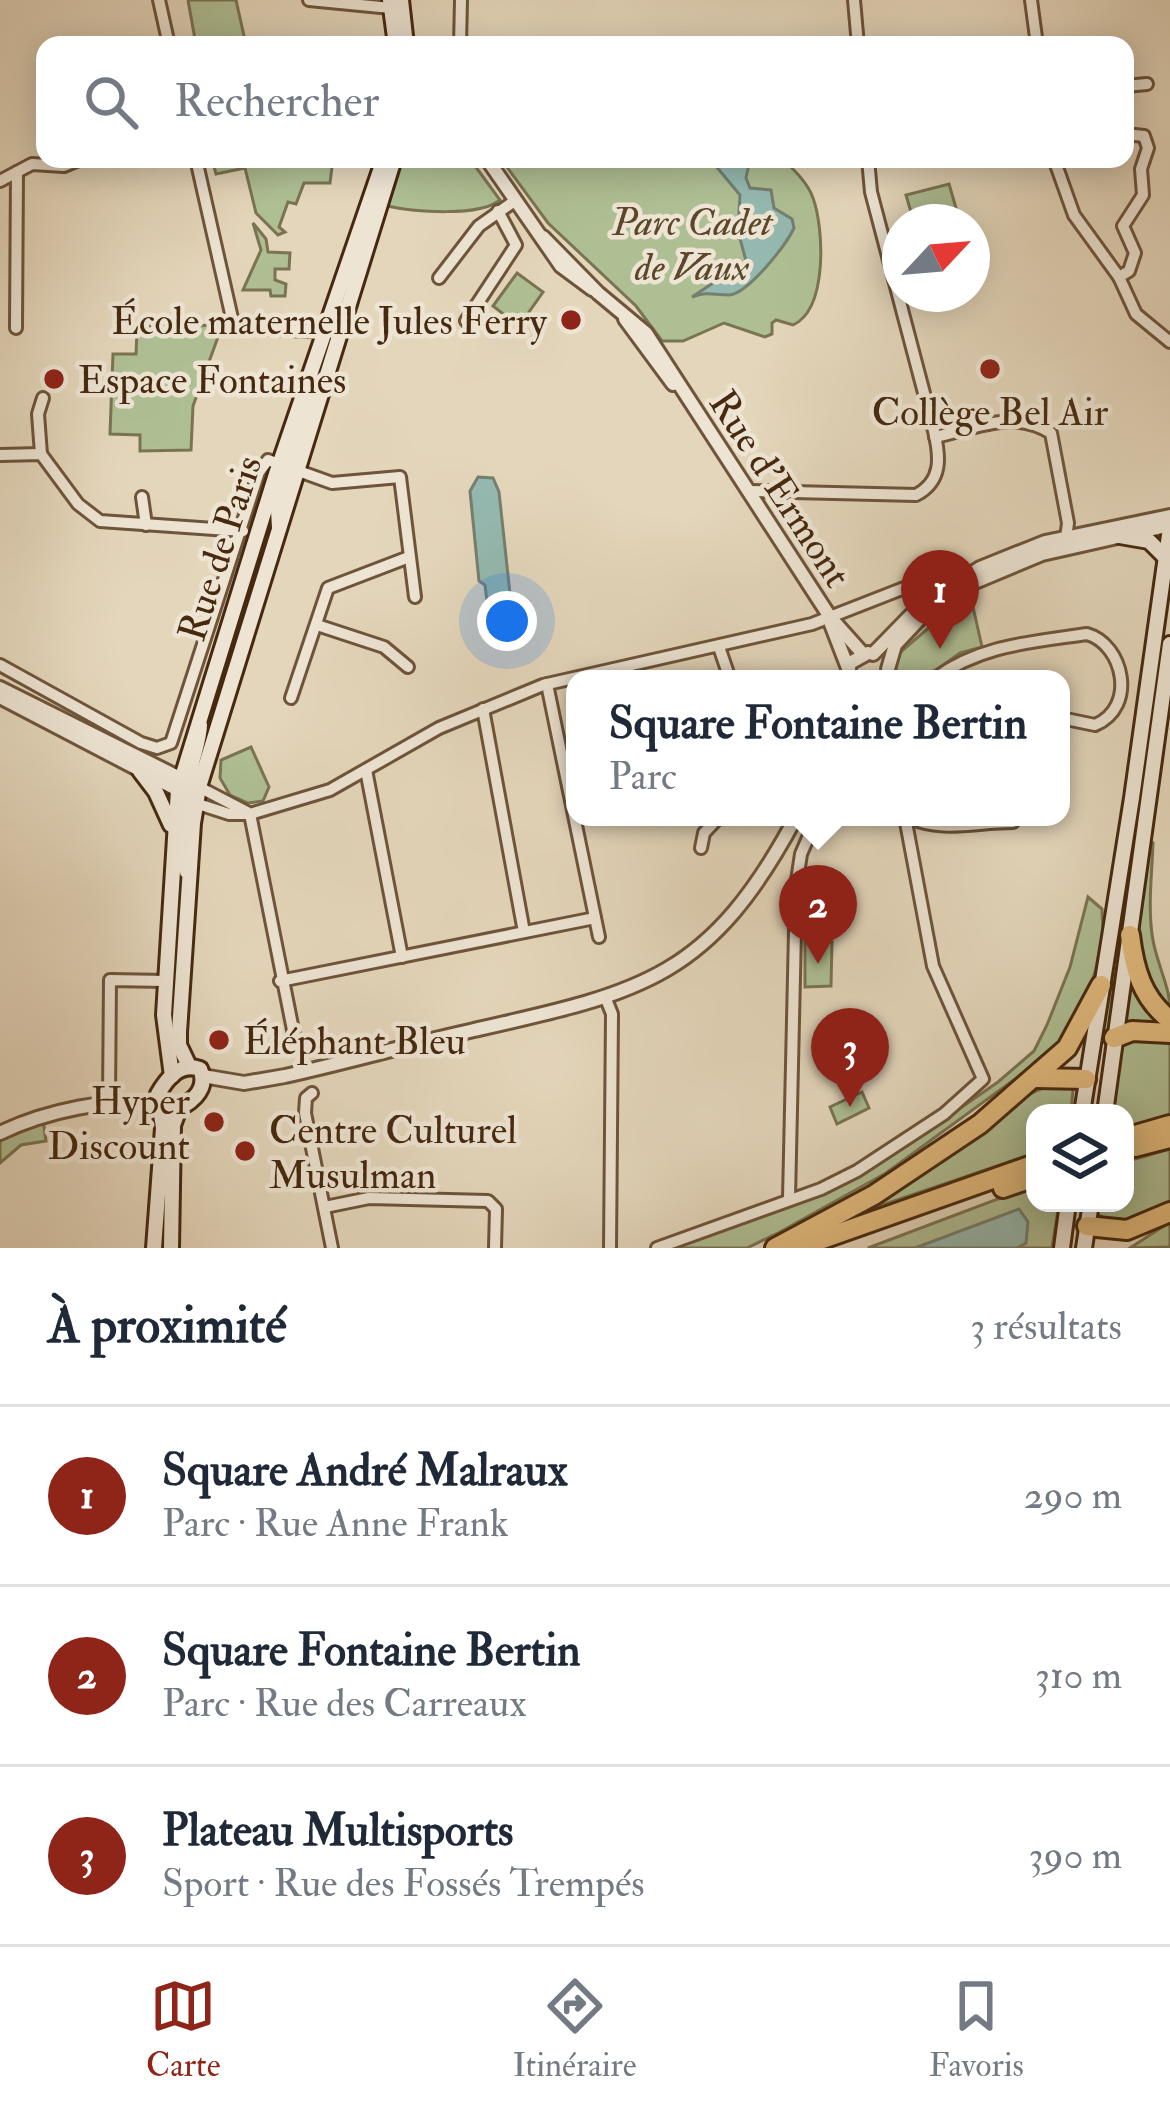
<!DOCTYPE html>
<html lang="fr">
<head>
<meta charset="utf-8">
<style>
  :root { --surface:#fff; --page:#f2f2f3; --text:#1f2937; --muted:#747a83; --line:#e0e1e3; --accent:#8f2418 }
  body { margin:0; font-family:"IM FELL Double Pica",serif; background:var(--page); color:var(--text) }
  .controls { position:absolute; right:36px; bottom:36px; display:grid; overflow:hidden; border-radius:24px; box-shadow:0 6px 30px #0003 }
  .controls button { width:108px; height:108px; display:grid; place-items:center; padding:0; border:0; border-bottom:3px solid var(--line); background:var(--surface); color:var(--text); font:60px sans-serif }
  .compass { position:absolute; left:882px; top:204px; width:108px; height:108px; border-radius:50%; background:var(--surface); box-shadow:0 6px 30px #0003; rotate:64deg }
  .you { position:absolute; left:507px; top:621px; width:42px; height:42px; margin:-30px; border:9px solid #fff; border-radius:50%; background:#1a73e8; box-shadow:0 0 0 18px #1a73e833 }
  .badge { display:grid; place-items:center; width:78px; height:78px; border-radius:50%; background:var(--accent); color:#fff; font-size:39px; font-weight:700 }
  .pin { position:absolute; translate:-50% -99px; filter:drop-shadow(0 3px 6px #0008) }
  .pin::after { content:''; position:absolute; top:63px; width:42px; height:36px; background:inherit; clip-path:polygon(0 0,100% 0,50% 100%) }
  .popup { position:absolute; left:566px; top:670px; width:504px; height:156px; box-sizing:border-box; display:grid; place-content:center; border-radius:24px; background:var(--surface); filter:drop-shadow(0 3px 9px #0005); font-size:39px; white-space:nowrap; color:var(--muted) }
  .popup b { font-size:45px; color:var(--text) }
  .popup::after { content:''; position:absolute; left:50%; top:100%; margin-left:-24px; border:24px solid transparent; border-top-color:var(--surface) }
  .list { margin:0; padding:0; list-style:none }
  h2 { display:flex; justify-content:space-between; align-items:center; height:156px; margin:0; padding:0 48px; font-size:51px }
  h2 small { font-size:39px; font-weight:400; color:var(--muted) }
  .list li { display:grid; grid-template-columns:78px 1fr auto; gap:36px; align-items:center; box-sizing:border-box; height:180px; padding:0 48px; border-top:3px solid var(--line) }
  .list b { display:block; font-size:45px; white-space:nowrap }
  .list p { margin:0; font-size:39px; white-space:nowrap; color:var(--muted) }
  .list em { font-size:39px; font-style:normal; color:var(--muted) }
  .icon { flex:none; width:66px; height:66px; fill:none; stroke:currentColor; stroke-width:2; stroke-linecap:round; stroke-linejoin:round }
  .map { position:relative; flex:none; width:1170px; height:1248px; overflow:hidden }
  .search { position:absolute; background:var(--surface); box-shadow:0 6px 30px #0003; left:36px; right:36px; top:36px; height:132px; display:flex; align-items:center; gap:30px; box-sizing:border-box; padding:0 42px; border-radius:24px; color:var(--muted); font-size:45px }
  .sheet { height:696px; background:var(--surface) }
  nav { display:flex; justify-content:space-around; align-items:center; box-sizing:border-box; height:168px; border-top:3px solid var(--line); background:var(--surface); font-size:33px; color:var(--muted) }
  nav a { display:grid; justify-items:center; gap:6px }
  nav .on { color:var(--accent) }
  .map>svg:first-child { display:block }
  .green { fill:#afbf94; stroke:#7a7452; stroke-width:3 }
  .water { fill:#95b9b0; stroke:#757f70; stroke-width:3 }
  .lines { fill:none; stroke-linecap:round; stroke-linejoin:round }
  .minor-casing { stroke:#6e543a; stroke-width:16 }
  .tertiary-casing { stroke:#6e543a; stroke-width:18 }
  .secondary-casing { stroke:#46290f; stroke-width:20 }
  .motorway-casing { stroke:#46290f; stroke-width:24 }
  .minor { stroke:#ede4d3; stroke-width:10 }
  .tertiary { stroke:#ede4d3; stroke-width:12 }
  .secondary { stroke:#ede4d3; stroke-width:14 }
  .motorway { stroke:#e2bb7e; stroke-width:18 }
  .poi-dot { fill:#8f2418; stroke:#ede4d3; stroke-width:4.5 }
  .labels { text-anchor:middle; stroke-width:9; stroke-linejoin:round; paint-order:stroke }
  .park-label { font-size:39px; font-style:italic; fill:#5b472a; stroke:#ede4d3 }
  .poi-label { font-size:39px; fill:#46290f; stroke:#ede4d3; text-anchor:start }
  .street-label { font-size:39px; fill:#46290f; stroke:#ede4d3 }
</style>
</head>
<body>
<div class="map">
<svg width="1170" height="1248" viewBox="0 0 1170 1248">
  <rect width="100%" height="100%" fill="#e4d6bb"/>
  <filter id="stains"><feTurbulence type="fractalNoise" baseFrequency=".00167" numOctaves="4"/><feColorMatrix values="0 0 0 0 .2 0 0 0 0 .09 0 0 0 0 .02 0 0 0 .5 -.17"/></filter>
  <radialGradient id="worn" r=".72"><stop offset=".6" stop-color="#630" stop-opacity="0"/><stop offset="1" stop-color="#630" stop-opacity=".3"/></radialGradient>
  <g class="green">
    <polygon points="188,0 236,0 246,45 196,45"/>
    <polygon points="212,159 333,159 330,183 304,183 296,204 288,202 279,227 285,232 278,235 256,213 245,168 216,174"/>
    <path d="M401 159H470L500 200C480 217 414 212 387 206Z"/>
    <path d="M501 159H783C794 170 808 183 813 198 824 228 828 309 793 325L776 320 772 323V334L765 337 724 323 683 341H662L636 306 548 223Z"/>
    <polygon points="949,184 956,208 913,219 906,195"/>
    <polygon points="253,223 266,239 268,252 290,253 289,269 275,269 275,280 286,284 285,296 271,296 270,290 243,290 261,250"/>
    <polygon points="517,273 543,292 519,326 493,306"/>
    <polygon points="151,324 222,326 193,406 191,450 140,451 140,435 110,434 113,354 136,354 137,330 150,331"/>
    <polygon points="971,598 982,647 960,653 924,679 895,679 897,655 946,613"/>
    <polygon points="251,747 269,787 263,801 248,803 230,795 220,778 221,760"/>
    <polygon points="1140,795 1110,1030 1098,1036 1138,798"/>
    <path d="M1149 842 1153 843C1152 873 1148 904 1152 934 1155 961 1170 985 1170 1010 1124 959 1140 904 1149 842Z"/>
    <polygon points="1088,897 1102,909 1103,932 1096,968 1086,1004 1067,1041 886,1173 778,1233 747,1248 671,1248 808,1198 907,1145 998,1082 1034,1051 1047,1025 1070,967"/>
    <polygon points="805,941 832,942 831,986 805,987"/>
    <polygon points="1132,977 1168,1026 1124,1026"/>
    <polygon points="1145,1038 1170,1040 1170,1116 1125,1127 1125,1113 1113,1113 1122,1042"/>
    <polygon points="1068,1084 1073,1090 1071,1113 1035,1113 1035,1153 850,1216 933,1164 1030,1094 1048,1086"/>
    <polygon points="862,1092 869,1108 837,1124 830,1107"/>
    <polygon points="43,1119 46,1141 21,1145 0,1163 0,1135"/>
    <path d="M1170 1149V1205C1145 1218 1123 1231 1097 1214L1099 1203H1125V1162Z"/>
    <polygon points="1035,1185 1035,1203 1059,1203 1052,1248 868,1248"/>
    <polygon points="1170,1222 1170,1247 1130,1248"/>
  </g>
  <g class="water">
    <path d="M710 159H750L746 178 750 188 771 190 774 208 792 219 794 228C786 245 748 294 729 295 714 295 707 291 692 297L746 261 738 231 740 195Z"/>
    <polygon points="478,477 493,478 499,492 512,612 509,626 502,630 490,627 485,585 479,581 470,491"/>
    <polygon points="1019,1209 1028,1222 1026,1243 1017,1248 915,1248"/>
  </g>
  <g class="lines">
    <g class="minor-casing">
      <g id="minor">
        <polyline points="159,0 169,45"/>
        <polyline points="309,0 391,8"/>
        <polyline points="854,0 858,45"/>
        <polyline points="1031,0 1037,45"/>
        <polyline points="460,45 461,0"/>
        <polyline points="1125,86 1147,84"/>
        <polyline points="1125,134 1144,136 1148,148 1141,169 1143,195 1123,226 1135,253 1129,271 1119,277 1136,314 1170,342"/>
        <polyline points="196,159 234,327 326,332"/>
        <polyline points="1054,159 1074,215 1119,277"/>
        <polyline points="0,181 32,164 64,166 81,159"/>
        <polyline points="439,278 479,226 516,200"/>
        <polyline points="466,321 516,245 498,211"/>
        <polyline points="16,328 17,172"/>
        <path d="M935 437C978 428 1011 409 1051 433L1068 523 1066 538"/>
        <polyline points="41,454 38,414 43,398"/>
        <polyline points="0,455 41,454 78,504 100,521 243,531"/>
        <polyline points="288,465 308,404 308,387"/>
        <path d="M749 491 916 495C943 481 940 456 934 431L871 192 868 159"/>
        <polyline points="142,497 146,525"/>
        <polyline points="277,528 276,510 290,466"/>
        <polyline points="317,625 384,647 408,667"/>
        <polyline points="719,647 730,679"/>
        <polyline points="0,665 141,743 157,748 171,743 259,472 268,460 332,483 400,477 415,597"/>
        <path d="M934 679C980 645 1032 642 1087 634 1123 644 1138 707 1095 725L1061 718"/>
        <polyline points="547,684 599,937"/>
        <polyline points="291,698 328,588 409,557"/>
        <polyline points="483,709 524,932"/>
        <path d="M202 725C201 752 183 777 195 803L229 814H250L330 790 439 728 543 685 812 624 917 583 925 589V603"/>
        <polyline points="366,770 402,957"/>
        <polyline points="199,787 247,812"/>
        <polyline points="250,814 294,1035"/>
        <path d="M907 817C943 833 974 822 1013 822L1017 817"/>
        <polyline points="701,848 704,833 719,817"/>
        <polyline points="280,981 595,918"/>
        <polyline points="606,999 612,1014 610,1248"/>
        <polyline points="312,1093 306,1098 305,1113 332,1248"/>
        <polyline points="109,1099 110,980 166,981"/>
        <polyline points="789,1198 796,887 801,854 817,817"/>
        <polyline points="325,1207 369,1198 488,1201 496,1209 495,1248"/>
        <polyline points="657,1248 821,1189 857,1171 944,1114 983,1079 933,966 905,817"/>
      </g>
    </g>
    <g class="tertiary-casing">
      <g id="tertiary">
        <polyline points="487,159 561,266 592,289"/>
        <polyline points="543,237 598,293 646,333 830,617 863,654"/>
        <polyline points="625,319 673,384"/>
        <polyline points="963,587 1042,554 1170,525"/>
        <polyline points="831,624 848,668"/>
        <polyline points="873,654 919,607 980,568 1045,542 1170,516"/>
        <polyline points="888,669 895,645 926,612"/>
        <polyline points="847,679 850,663 868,653"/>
        <polyline points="0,688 186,781"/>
        <polyline points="0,697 178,790 195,803"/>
        <polyline points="184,791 186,872"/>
        <path d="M203 1076 244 1083 285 1076C348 1062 411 1044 474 1030 643 992 710 978 796 817"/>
        <path d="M0 1133C41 1113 115 1094 160 1107"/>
      </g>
    </g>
    <g class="secondary-casing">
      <g id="secondary">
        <polyline points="390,0 396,45"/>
        <polyline points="401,0 406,45"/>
        <polyline points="1120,536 1149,541 1165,557"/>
        <polyline points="140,771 156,792 171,825"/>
        <polyline points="189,1066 179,1045 179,1032 193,823 199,787 394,159"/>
        <polyline points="172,1076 164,1015 178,790 276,474 384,159"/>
        <polyline points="1082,1113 1132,798 1170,528"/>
        <polyline points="1105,1113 1170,644"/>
        <path d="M154 1248 163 1128 158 1094C167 1078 180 1062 200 1069 210 1091 188 1106 169 1112L161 1109"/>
        <polyline points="171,1248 173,1125 179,1109"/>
        <polyline points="1062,1248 1068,1203"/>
        <polyline points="1084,1248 1091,1203"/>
      </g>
    </g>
    <g class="motorway-casing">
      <g id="motorway">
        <path d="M1130 935C1134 969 1142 998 1170 1020"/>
        <polyline points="1114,1038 1132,1031 1170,1033"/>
        <polyline points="1036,1078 1086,1079"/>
        <polyline points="1125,1138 1170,1125"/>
        <polyline points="1135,1147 1170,1138"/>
        <polyline points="1003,1188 1035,1177"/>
        <polyline points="1087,1226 1127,1230 1170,1212"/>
        <polyline points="775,1248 874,1195 980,1124 1067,1048 1101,985"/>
        <polyline points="797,1248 1035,1164"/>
      </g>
    </g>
    <use href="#minor" class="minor"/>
    <use href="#tertiary" class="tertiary"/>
    <use href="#secondary" class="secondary"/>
    <use href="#motorway" class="motorway"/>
  </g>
  <g class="poi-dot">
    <circle cx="571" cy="320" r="12"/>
    <circle cx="990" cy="369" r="12"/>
    <circle cx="54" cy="379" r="12"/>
    <circle cx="219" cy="1040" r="12"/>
    <circle cx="214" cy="1122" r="12"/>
    <circle cx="245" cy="1151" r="12"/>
  </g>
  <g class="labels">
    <g class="park-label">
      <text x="692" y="235">Parc Cadet<tspan x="692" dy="45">de Vaux</tspan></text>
    </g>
    <g class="poi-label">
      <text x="547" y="334" text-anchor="end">École maternelle Jules Ferry</text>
      <text x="78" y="393">Espace Fontaines</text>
      <text x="990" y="425" text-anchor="middle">Collège Bel Air</text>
      <text x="243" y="1054">Éléphant Bleu</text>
      <text x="190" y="1114" text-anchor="end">Hyper<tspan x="190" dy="45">Discount</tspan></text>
      <text x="269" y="1143">Centre Culturel<tspan x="269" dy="45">Musulman</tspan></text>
    </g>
    <g class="street-label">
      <text transform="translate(781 488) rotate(57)" y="14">Rue d'Ermont</text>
      <text transform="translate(219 548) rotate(-72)" y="14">Rue de Paris</text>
    </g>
  </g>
  <rect width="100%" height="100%" filter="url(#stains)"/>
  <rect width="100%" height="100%" fill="url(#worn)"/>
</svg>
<div class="controls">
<button><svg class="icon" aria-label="layers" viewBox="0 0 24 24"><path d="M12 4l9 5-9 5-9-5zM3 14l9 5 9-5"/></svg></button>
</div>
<svg class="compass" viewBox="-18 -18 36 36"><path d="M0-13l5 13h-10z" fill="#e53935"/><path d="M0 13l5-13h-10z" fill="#747a83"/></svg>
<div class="you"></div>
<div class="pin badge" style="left:940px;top:649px">1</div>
<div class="pin badge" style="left:818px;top:964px">2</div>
<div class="popup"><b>Square Fontaine Bertin</b>Parc</div>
<div class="pin badge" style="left:850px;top:1107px">3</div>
<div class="search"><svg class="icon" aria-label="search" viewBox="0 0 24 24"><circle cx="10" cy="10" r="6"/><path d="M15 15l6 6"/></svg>Rechercher</div>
</div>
<section class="sheet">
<h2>À proximité<small>3 résultats</small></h2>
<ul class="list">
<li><span class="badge">1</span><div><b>Square André Malraux</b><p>Parc · Rue Anne Frank</p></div><em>290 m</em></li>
<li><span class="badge">2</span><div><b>Square Fontaine Bertin</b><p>Parc · Rue des Carreaux</p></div><em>310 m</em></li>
<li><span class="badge">3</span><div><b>Plateau Multisports</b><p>Sport · Rue des Fossés Trempés</p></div><em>390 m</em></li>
</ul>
</section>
<nav>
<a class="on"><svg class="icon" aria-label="map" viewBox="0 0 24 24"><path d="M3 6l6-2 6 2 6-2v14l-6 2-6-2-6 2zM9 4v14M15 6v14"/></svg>Carte</a>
<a><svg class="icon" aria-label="directions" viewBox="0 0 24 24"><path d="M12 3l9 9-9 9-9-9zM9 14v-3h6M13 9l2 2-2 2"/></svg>Itinéraire</a>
<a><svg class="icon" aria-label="saved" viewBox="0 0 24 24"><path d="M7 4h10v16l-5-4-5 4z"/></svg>Favoris</a>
</nav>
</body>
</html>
